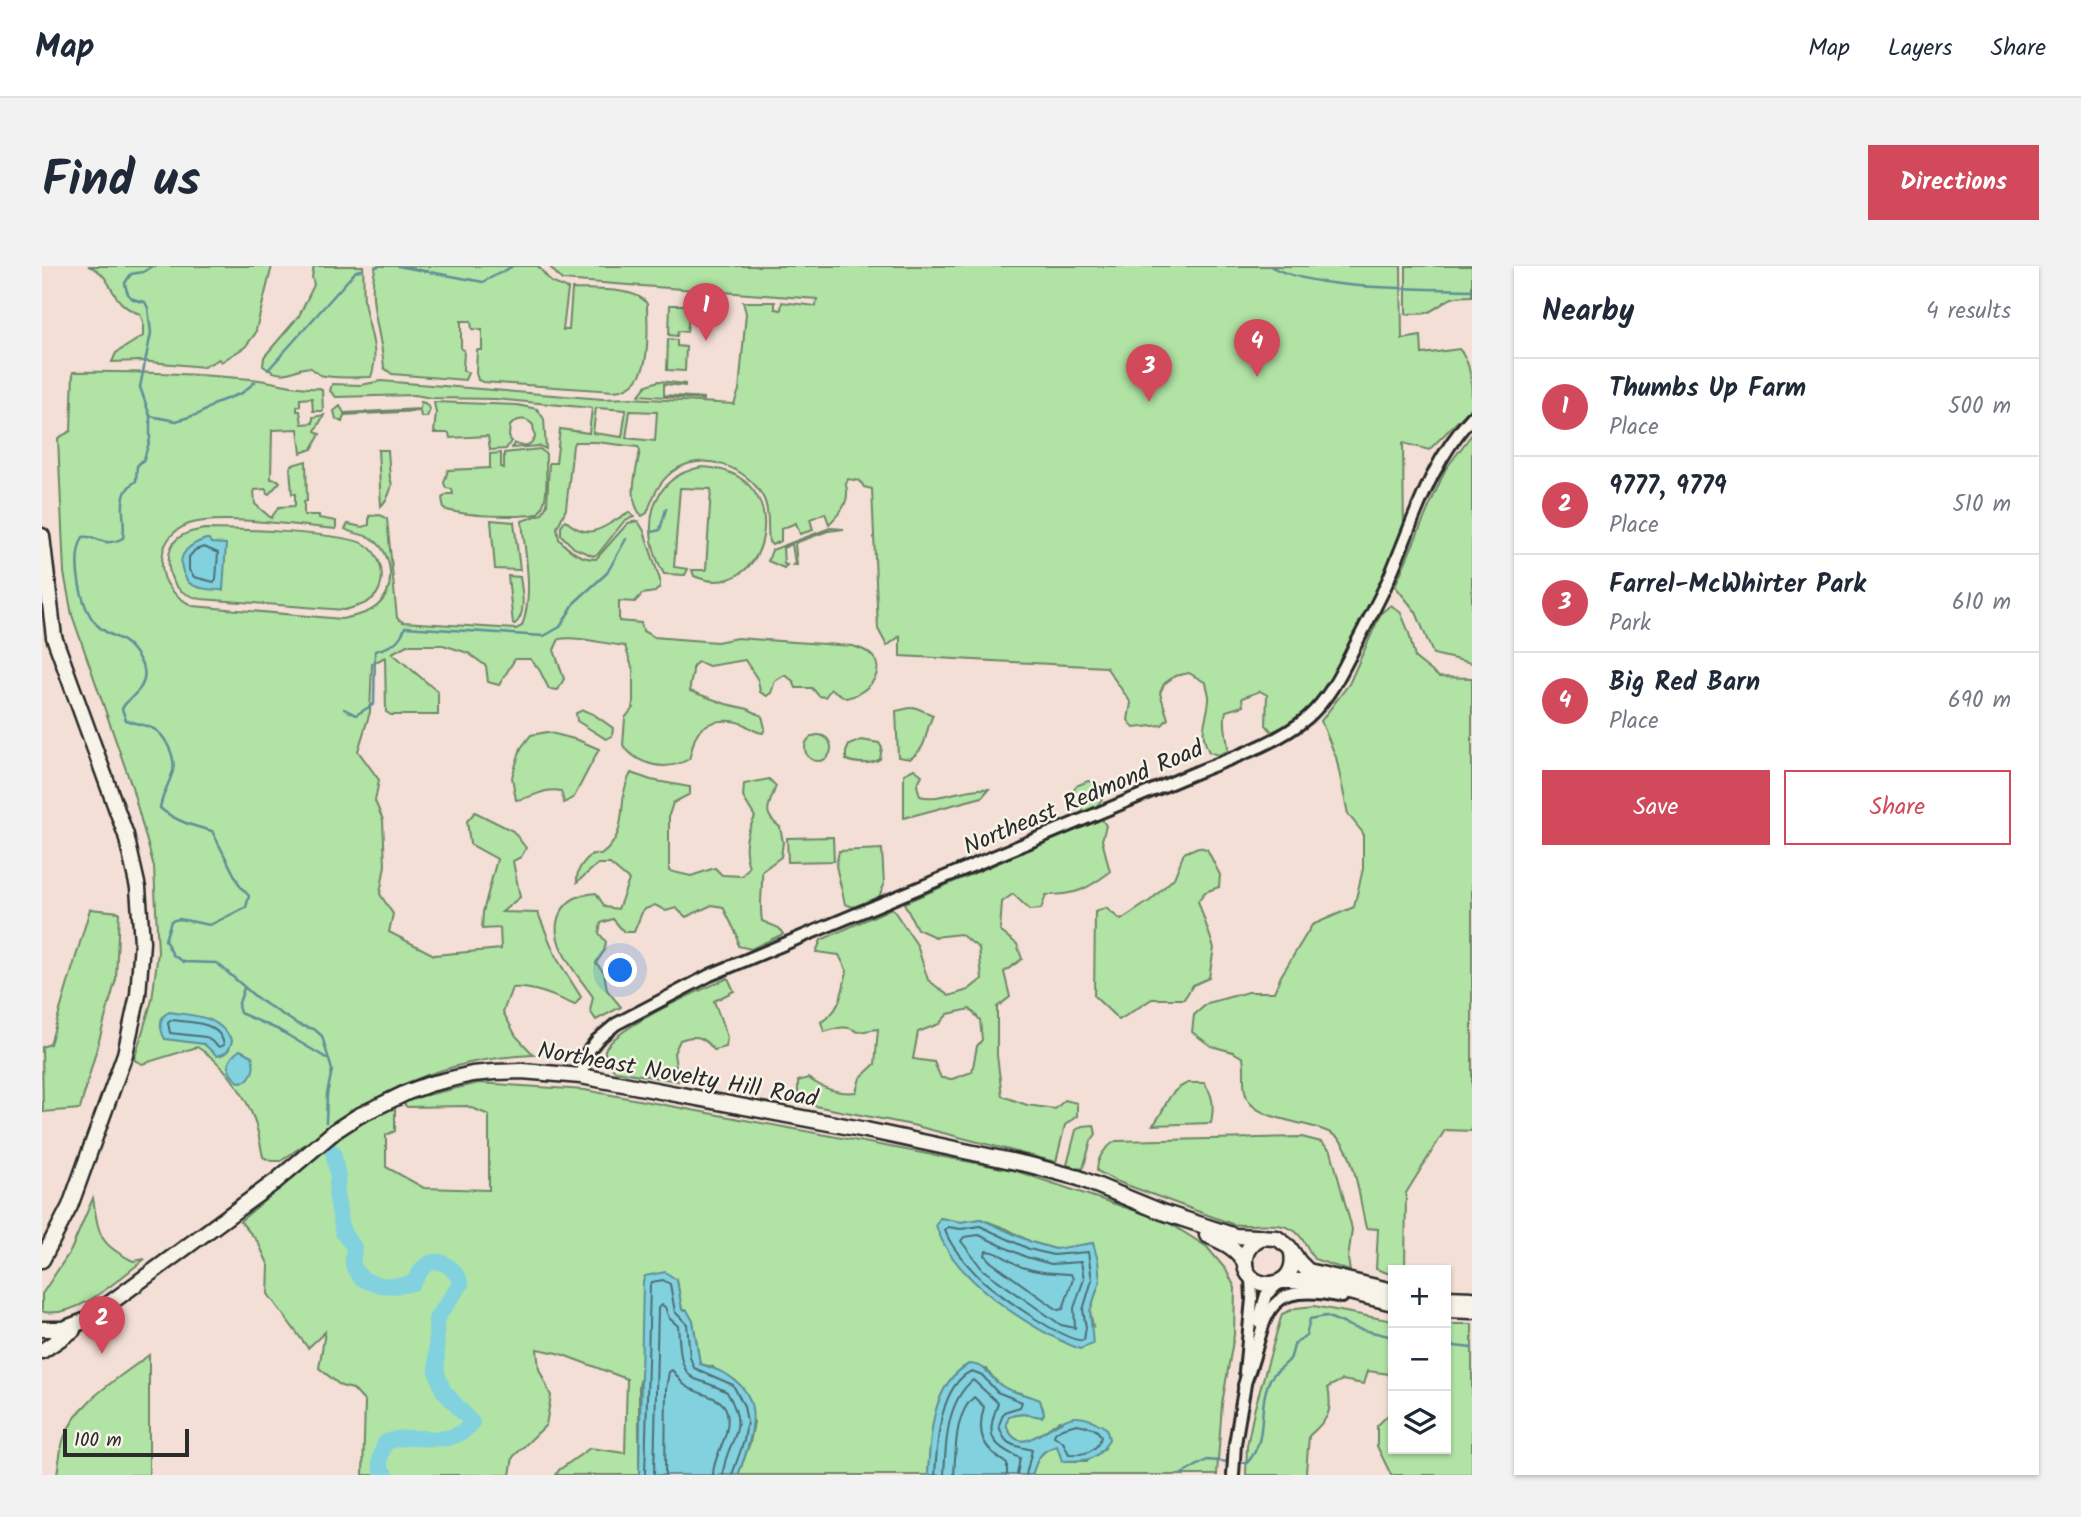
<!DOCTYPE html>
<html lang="en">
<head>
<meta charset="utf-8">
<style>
  :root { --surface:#fff; --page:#f2f2f3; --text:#1f2937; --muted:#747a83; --line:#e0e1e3; --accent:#d1495b }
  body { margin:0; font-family:Kalam,sans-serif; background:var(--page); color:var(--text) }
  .controls { position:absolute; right:21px; bottom:21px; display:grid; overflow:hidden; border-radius:0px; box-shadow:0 2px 5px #0004 }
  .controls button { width:63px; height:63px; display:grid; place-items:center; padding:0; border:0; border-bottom:2px solid var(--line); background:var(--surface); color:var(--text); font:35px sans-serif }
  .scale { position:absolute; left:21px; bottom:18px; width:126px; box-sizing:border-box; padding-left:7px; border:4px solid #2b2b2b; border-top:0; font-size:19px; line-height:24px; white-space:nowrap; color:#2b2b2b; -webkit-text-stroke:5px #f7f3e8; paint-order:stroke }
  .you { position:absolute; left:579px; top:705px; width:24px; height:24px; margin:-18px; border:5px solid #fff; border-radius:50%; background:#1a73e8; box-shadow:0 0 0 10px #1a73e833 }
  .badge { display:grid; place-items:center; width:46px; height:46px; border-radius:50%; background:var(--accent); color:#fff; font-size:23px; font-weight:700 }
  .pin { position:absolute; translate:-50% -58px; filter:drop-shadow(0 2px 4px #0008) }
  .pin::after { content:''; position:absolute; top:37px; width:24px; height:21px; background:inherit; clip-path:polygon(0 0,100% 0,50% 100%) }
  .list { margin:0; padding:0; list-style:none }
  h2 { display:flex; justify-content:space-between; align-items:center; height:91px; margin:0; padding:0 28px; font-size:30px }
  h2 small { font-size:23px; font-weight:400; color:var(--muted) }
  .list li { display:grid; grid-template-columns:46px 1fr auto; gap:21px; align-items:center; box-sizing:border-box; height:98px; padding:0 28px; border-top:2px solid var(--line) }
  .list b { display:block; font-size:26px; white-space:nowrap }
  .list p { margin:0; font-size:23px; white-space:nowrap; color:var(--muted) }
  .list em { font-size:23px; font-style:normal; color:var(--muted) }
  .actions { display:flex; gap:14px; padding:21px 28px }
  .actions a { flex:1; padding:16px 0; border:2px solid var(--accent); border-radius:0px; text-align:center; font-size:24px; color:var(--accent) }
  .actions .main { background:var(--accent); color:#fff }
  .icon { flex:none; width:38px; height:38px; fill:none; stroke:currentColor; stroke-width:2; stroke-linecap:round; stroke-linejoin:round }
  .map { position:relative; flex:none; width:1430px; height:1209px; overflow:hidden; border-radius:0px }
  header { display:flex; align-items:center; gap:42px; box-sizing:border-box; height:98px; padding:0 35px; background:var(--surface); border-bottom:2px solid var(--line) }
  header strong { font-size:33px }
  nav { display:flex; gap:38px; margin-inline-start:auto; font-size:24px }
  .intro { display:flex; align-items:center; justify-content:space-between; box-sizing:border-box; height:168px; padding:0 42px }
  h1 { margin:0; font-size:49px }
  .button { padding:18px 32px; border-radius:0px; background:var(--accent); color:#fff; font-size:24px; font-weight:700 }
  main { display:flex; gap:42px; padding:0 42px }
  aside { flex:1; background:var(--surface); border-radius:0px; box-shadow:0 2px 5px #0004 }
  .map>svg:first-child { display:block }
  .green { fill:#b0e3a4; stroke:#6e8768; stroke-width:2; fill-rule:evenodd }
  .water { fill:#82d1df; stroke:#5f8f97; stroke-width:2 }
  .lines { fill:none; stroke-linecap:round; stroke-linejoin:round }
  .shore { stroke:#4e6d73; stroke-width:2 }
  .stream { stroke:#5f8f97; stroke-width:2.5 }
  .river { stroke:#82d1df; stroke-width:16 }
  .minor-casing { stroke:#2b2b2b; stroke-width:16 }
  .major-casing { stroke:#2b2b2b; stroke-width:19 }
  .minor { stroke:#f7f3e8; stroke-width:10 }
  .major { stroke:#f7f3e8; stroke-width:14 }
  .labels { text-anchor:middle; stroke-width:5; stroke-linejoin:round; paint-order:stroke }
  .street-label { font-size:24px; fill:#2b2b2b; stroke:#f7f3e8 }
</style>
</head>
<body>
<header>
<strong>Map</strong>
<nav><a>Map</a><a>Layers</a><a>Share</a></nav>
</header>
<div class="intro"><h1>Find us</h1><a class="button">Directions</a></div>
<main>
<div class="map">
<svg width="1430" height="1209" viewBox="0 0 1430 1209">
  <rect width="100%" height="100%" fill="#f3dfd5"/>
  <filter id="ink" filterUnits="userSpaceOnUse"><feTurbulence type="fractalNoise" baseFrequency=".0143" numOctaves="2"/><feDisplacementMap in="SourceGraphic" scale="14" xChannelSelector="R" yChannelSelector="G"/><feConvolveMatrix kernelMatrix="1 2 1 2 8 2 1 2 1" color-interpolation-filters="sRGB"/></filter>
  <g filter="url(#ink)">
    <g class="green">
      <path d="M46 0H230L213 68 203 81 179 96 177 93 162 101 98 95 70 96 74 87 101 70V56L98 48C64 37 74 9 46 0Z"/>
      <path d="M272 0H321C322 11 321 23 322 34 325 61 339 84 329 111 316 111 291 113 278 109 275 107 272 104 269 102 255 98 245 118 221 100L222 91 257 50 272 19 270 11Z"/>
      <path d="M334 0H496L509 16 526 23 521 64H527L530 23C549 24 596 21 605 38 605 69 613 121 572 125L441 116 436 114 434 107 435 84H440V64L430 63 429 55H419V83L422 84 421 104 426 107 423 114 350 108 342 102C340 68 324 33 334 0Z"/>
      <path d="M507 0H1359L1360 73 1379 70 1380 88 1417 83C1430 95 1430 122 1430 141L1387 184 1361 177 1362 272 1339 325 1284 425 1259 452 1230 466 1224 459 1225 429 1218 425 1200 432 1201 440 1184 445C1180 459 1186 470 1186 485L1176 489 1167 486C1156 464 1165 456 1167 434 1168 429 1165 423 1164 417L1147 407 1133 410 1122 418 1118 427 1126 453 1120 459 1092 462 1086 454 1089 437 1064 401 858 390V370L845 380 836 363 830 223 822 221 818 215 806 213C802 224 804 214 805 225 806 239 797 248 787 258L783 247 768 253 771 264 758 268 754 257 739 263V275L730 279 727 276C725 262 728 246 722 233 707 201 660 183 630 206 616 217 611 231 605 247L600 250C584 234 595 204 598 184L596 181 554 176H533L531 179 524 243 515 262 517 273C526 284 539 293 554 293L586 257 596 255 602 265 618 314V321L613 326 600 328 593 336 577 335V355L599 357 601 365 612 371 636 373 675 376 695 372 811 380C816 382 823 384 827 387 849 405 823 429 804 432L789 423 783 431 777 430 770 422H754L751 415 743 409 733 415 729 427 725 430 718 426 716 414 703 394 667 400 656 396 651 400C652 410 647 416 648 425L684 438 706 443 720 450 723 462 721 467C711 466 708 461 701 458 687 452 667 454 657 465 651 472 650 485 647 493 625 506 596 500 581 479L583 452 591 442V404L583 380C561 378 539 370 517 373L512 384 522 413 516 424 507 423 497 403 488 393H473L457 419 446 416 444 400 426 387 401 379H365L350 387 396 426V449H349L344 446 343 391 330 398 328 446 316 485 337 514 333 535 341 554 343 599 338 628 351 648 347 666 392 689 459 683 458 662 440 663 441 646 455 593 428 578 425 555 433 546 471 565 484 582 479 591 471 595 478 631 460 646 496 647 514 691 539 731 533 739C514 731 491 720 470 722L461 746 474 770 492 789C383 793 325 834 239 895H229L221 891C218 877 216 861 210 848 199 822 179 795 155 781L100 798 92 794 110 734 116 686 112 601 90 521 30 349 22 307 16 172 29 165 31 106C90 105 150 108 209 113 232 115 256 124 278 122L280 124 281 145H271L270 132 258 133V140L255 141V145H258L260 158 271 157V151L282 149 273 165 278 168 270 183 259 187 256 163 230 164 229 213 236 214 238 216 227 228H225L224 223 212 224 213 238 229 252 237 241 253 240V228H250L248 202 250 199 264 195 265 235 262 236V249H277V252L294 255V263C258 260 179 248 147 258 128 265 119 280 120 300 121 319 135 332 151 340L300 353C313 350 326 348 336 339 354 323 351 290 333 275 324 267 312 269 303 263L306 258 320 261 327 259V250L338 249 345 253 355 352 361 356 474 363 480 360C492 327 483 289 480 255L500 248 505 239 507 197H514L518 163 547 167 550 142 453 133 389 132 373 129 294 131 288 125 290 118 319 119 339 115 561 133 589 132 692 138 697 124 704 47 701 36H733V43L739 44 740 36 774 40 775 33 520 14ZM554 142 584 144 580 171 551 167ZM588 145 615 146 613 175 584 172Z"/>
      <path d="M1364 0H1430V30C1402 30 1407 36 1387 46 1381 49 1371 47 1364 48Z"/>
      <polygon points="628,39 648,39 645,66 636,65 635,70 627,69"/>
      <polygon points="626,73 635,74 635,80 644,81 643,105 625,104"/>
      <polygon points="617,115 643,118 643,120 622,118 622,129 661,132 661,134 597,129 605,119"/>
      <polygon points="379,136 383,137 388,143 385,151 379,151 378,145 302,149 300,156 294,153 292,145 298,140 302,147 378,143"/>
      <path d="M392 136 475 139 495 143 502 153 504 183 498 180 470 182 472 177C481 182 488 180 493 172L491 159C484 151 475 152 468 160L467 170 469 175 464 183 448 184 446 170 408 172 407 167H392L394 147Z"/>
      <polygon points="1430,168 1430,397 1391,388 1374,346 1353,320 1403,204"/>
      <path d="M498 183 504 188C503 205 509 236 495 248 475 252 421 250 402 243L400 232 406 228H411L410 223 404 222 402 217 406 204 448 202V188L459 187V201L462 202V187Z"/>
      <path d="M336 184H346L348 213C353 219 345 234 339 240Z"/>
      <path d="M660 201C759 205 727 342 652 310L650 304H664L669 223 638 222 632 301 646 303 643 309 622 308C598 266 605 211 660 201Z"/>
      <path d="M587 246 592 251 583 254 556 288 551 290 532 282 519 269V260L523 254C549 278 563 259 587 246Z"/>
      <polygon points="449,254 472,256 478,304 453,303"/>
      <polygon points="788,262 802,263 786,265 753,277 755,299 751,299 753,297 750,278 741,282 742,298 745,299 742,302 726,295 730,284"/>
      <path d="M162 263C191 263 304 266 324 279 336 287 342 303 339 317 336 336 318 340 302 344L159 333C150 331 140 328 134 320 125 308 123 284 135 273 143 266 153 265 162 263Z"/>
      <path d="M466 310 478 311C480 325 485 348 473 358H471Z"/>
      <path d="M1349 339 1359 347 1367 367 1373 392 1397 411 1430 412V865L1403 864 1364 927 1363 1004H1351V1009L1334 1003 1336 963 1324 962C1318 938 1314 892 1298 874 1279 854 1220 858 1206 834 1199 821 1204 806 1201 792L1191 786 1169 780 1150 766 1152 749 1166 737 1206 726H1232L1239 710 1270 659 1312 641 1321 603V567L1306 548 1294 491 1279 455 1307 418 1339 347Z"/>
      <path d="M872 441 891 449C881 469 888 479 868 493L856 491 854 445Z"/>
      <polygon points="541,444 551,448 571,462 570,470 564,473 535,455 534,447"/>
      <path d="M505 466 536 474 557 483 532 531 522 537 519 525C503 521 491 532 474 534L470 511 479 482 489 469Z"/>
      <circle cx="776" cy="482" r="13"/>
      <path d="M819 474 837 477 840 482 838 493C829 499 814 498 804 494V486L807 479Z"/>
      <path d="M872 503 880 509 875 519 878 530C897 536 925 520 947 523L940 531 862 552V508Z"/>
      <path d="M589 507 609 514 648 521V528L631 537 627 549V605L649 610 673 602 680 609 700 610 707 601C701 583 703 569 713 551L701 531 702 518 727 513 734 520C727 540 719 547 738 561L741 576 739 591 720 605C721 623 717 638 720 655L737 662 741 668 709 683 696 680 695 669 681 641 670 639 644 651 634 642 624 645 613 639 601 644 592 666H582L571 653 559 657 557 667 564 676 562 685 554 697 562 706 565 724 579 741 554 754 548 745 551 731C536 709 504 675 518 648 526 632 537 629 554 627L563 641 576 643 587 614 568 598H556L535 616C534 604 541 596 550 588L559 589C590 566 573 533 589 507Z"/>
      <polygon points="1046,515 1060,519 1061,532 1054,541 1043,546 1032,537 1030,528 1034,520"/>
      <path d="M1060 553 1064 560 1060 574 1068 606C1044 624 1034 629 1004 629L999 643 988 644 971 628 960 636 958 665 975 678 980 693 962 706 968 731 955 741V789L960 830 985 839 1013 843 1023 834 1035 837V850L1023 859 1014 896 870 859 763 838 756 830V815L766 812C782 823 795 828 814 826L818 812 833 798 836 763 816 766C804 758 795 762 782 766L779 756C799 745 800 726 805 705L797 689 774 686 779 674 850 642 875 679 886 714 907 730 926 724 940 713 937 682 918 668 893 671 875 663 862 637ZM928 743 938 754 940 774 935 780 930 806 910 813 899 812 892 796 871 793 876 766 897 758 906 748Z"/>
      <polygon points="791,571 792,595 746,596 745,572"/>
      <polygon points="1156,581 1165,583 1178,609 1177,621 1163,626 1156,635 1172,682 1167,712 1151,719 1142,733 1110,733 1077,754 1052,730 1053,646 1064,642 1079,654 1109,634 1132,612 1142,587"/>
      <polygon points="840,583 842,619 837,631 811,641 803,638 794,600 797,585"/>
      <polygon points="48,643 77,646 74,713 38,843 1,846 0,781 8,778"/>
      <path d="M686 712 692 725 672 735 685 771 684 781 672 784C661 770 654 768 638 774L632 787 636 815 573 805 563 795C563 794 563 786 563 784 574 760 660 724 686 712Z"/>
      <path d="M437 817 543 824 971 904 1124 955 1165 981 1185 1005 1193 1022 1192 1069 1180 1138 1175 1209H990C995 1193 998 1185 1015 1179L1021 1195H1045L1063 1182 1017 1155C999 1167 975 1191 964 1158L967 1150 981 1148 1000 1151 1002 1147C1000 1127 975 1129 961 1121 955 1117 949 1109 945 1103H919C890 1141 889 1163 886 1209H696L708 1177 712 1156 671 1101 658 1098 651 1055 640 1044 635 1014 601 1103 597 1120V1209H514L517 1204 548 1182 583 1187 585 1113 516 1087 495 1083 497 1103 509 1130 504 1159 471 1191 468 1209H321L323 1136 311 1123 299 1120 277 1102 283 1066 266 1082 226 1028 227 1000 216 976 198 955 309 863 353 839V865L344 869V901L382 922 447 924V849L425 840 365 841 359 835ZM898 952 919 956 939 953 965 963 989 976 1013 983 1058 1015 1048 1045 1051 1060Z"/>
      <path d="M1146 817H1162C1172 830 1172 841 1169 857L1111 859C1126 842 1122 827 1146 817Z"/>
      <polygon points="1052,859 1054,868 1049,875 1041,903 1025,899 1034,864 1040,860"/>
      <path d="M1260 871 1279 876 1289 885 1310 963 1306 993 1308 1005 1272 993C1267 985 1263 975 1256 968 1241 952 1210 962 1190 958L1074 915 1055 905C1055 891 1062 882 1074 875Z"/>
      <path d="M51 932C57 969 56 978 91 995L103 993C76 1013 37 1052 2 1046L0 1044V1028L29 984Z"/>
      <path d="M1272 1040 1351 1055V1183H1404V1058H1430V1209H1349L1335 1180V1160L1348 1147 1350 1126 1347 1108 1326 1105 1322 1118 1300 1114 1286 1121C1291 1147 1286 1153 1267 1170L1264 1206 1266 1209H1204L1205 1180 1212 1145 1240 1048 1254 1042Z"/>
      <path d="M107 1089V1209H15C17 1197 18 1183 22 1172 36 1135 77 1112 107 1089Z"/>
    </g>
    <g class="water">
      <path d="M164 273H167L169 277 184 278 181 324C172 324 154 323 146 316 146 316 141 307 141 306 134 288 148 278 164 273Z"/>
      <path d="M128 746C157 751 173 748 190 774 188 784 185 788 175 790L162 778 123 773C118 764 115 750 128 746Z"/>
      <path d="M198 784 210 790C213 801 212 807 204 815L197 816C182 806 184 793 198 784Z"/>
      <path d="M898 952 919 956 939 953 989 976 1013 983 1051 977 1056 995 1058 1015 1048 1045 1051 1078 1038 1083C989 1064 909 1012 894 959Z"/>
      <path d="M623 1006 635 1014 640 1044H645L651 1055 658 1098C724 1116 717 1156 696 1209H597L601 1016 603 1010Z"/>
      <path d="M927 1098C949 1100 945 1111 960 1120 971 1128 986 1128 998 1134L1002 1148 1000 1151 981 1148 967 1150 964 1158C977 1198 1008 1154 1032 1151 1044 1150 1054 1156 1064 1162L1067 1173C1056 1196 1043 1195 1020 1195L1015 1180C998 1184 995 1193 990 1209H886C888 1172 889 1118 927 1098Z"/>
    </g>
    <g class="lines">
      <g class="shore">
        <polygon points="162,281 176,287 174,313 172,316 152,311 147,304 147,291 153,284"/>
        <path d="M129 754C148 756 178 755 182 779L177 781 164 771 128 767 126 757Z"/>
        <path d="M938 960 987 983 1011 989 1046 986 1050 1014 1041 1044 1044 1061 1042 1074C1026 1079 947 1023 934 1008 923 996 908 980 903 964L906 961 919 963Z"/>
        <polygon points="937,969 984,991 1009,998 1039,996 1042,1013 1032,1042 1033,1062 1019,1059 941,1004 919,975 922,971"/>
        <path d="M944 985C957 985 968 996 980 1001 997 1007 1012 1007 1029 1008L1031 1013 1021 1043 1016 1044 949 996 943 989Z"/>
        <path d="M1035 1158C1044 1160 1056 1161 1059 1171 1055 1187 1041 1189 1027 1188L1021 1176 1012 1170 1013 1167 1020 1162Z"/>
        <polyline points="603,1209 608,1019 610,1016 621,1014 628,1018 633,1046 645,1058 648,1091 652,1102 691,1119 702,1140 705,1156 702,1175 690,1209"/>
        <path d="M612 1209 616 1042 620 1039 623 1041 627 1052 636 1060C638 1076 636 1105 653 1113 664 1117 674 1120 685 1126 710 1169 683 1172 681 1209"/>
        <path d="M623 1209 624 1123 627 1106 630 1104C635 1109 638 1116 644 1120 665 1134 693 1127 684 1167 680 1182 671 1194 671 1209"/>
        <path d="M893 1209C895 1179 897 1119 930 1105L940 1109 955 1126 980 1136 978 1141 962 1146 957 1159C963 1182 971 1178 990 1184L984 1209"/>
        <path d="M902 1209C904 1177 904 1136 931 1114L956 1137C945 1168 945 1177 978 1192L975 1209"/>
        <path d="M912 1209C914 1185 912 1148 932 1131L942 1141C934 1169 941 1182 965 1198V1209"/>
      </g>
      <g class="stream">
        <path d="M111 0 101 6 89 8 83 17C85 31 89 34 103 36L106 42 109 67 98 121 108 150V173L102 193 95 200 94 215C72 229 85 251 81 272 59 283 59 269 41 271 29 292 38 341 55 359 70 374 83 368 97 393 98 396 101 399 102 403 106 425 85 431 80 443L84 454C93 458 107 459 115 465 125 473 134 493 131 505 127 518 120 529 118 542 133 555 151 560 170 565L198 620 207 630 204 641 168 659 137 653 129 655 123 674 131 689 142 696 175 697 216 733 257 759 272 763 280 770 290 804 285 828 284 856"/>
        <polyline points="356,0 441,16 471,0"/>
        <path d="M1228 0C1271 25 1379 22 1430 24"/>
        <polyline points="333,1 337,0"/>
        <polyline points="226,104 314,5 319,4"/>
        <polyline points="108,150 134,155 157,148 176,136 200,127 213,116"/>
        <polyline points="610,266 618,264 624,243"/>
        <path d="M302 443 314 449 332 438 333 385C348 381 358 377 363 361L502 370 518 361 533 336 565 307 584 273"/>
        <polyline points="202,722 196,740 198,747 237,764 286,793"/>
        <polyline points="1404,1079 1430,1082"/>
        <path d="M1194 1196 1205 1197C1227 1173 1215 1145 1226 1118 1230 1106 1240 1103 1248 1093 1250 1089 1251 1082 1253 1077L1264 1070 1268 1053 1284 1050 1313 1062 1351 1071"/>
        <polyline points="1138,1209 1165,1194 1188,1196"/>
      </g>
      <path class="river" d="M291 886 296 911 294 927 301 967 312 981C312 986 310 994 311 998 316 1022 353 1022 371 1017 374 1013 377 1007 380 1003 396 986 413 1002 419 1018L394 1053 395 1107 401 1124 430 1157C408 1186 371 1163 343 1177 339 1188 334 1199 344 1209"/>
      <g class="minor-casing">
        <g id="minor">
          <path d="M539 810 545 787 555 774 574 758 668 709 1155 506C1192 491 1234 478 1265 452 1288 432 1300 405 1314 378 1324 359 1334 340 1343 321 1370 262 1385 200 1430 151"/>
          <polyline points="1216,1056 1224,1029 1237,1017"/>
          <polyline points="1203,1106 1210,1033 1209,1012"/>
          <path d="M1202 1119C1227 1060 1212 1011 1300 1031"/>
          <polyline points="1191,1209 1193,1178 1204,1112"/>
        </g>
      </g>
      <g class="major-casing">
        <g id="major">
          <polyline points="0,270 12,371 84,569 96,622 100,676 96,729 83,788 28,940 0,994"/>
          <path d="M1165 969C1180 976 1194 981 1203 997"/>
          <path d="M1220 971C1211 976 1204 982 1203 992 1199 1027 1257 1028 1250 987"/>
          <polyline points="1239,1015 1263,1015 1351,1037"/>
          <polyline points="1404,1032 1430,1033"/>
          <polyline points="1404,1044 1430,1045"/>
          <polyline points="0,1063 21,1063 45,1054 234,915 293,865 316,850 366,826 388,818 430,808 452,806 480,805 539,810 824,864 988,899 1037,912 1120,946 1193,970 1235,972 1247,981 1257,996 1266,1005 1351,1025"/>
          <polyline points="0,1085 31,1064"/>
        </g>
      </g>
      <use href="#minor" class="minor"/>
      <use href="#major" class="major"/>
    </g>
  </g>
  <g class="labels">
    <g class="street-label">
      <text transform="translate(1041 531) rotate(-23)" y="8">Northeast Redmond Road</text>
      <text transform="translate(636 808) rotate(10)" y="8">Northeast Novelty Hill Road</text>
    </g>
  </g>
</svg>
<div class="controls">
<button>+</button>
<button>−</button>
<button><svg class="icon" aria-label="layers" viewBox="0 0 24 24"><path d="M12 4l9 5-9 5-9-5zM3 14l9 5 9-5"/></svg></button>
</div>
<div class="scale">100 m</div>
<div class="you"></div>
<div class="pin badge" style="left:664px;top:75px">1</div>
<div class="pin badge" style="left:60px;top:1088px">2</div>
<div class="pin badge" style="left:1107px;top:136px">3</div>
<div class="pin badge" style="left:1215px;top:111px">4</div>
</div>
<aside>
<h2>Nearby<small>4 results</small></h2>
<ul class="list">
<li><span class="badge">1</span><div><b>Thumbs Up Farm</b><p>Place</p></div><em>500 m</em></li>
<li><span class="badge">2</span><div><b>9777, 9779</b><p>Place</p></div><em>510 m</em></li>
<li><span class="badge">3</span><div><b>Farrel-McWhirter Park</b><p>Park</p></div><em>610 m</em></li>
<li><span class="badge">4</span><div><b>Big Red Barn</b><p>Place</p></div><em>690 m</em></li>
</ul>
<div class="actions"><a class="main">Save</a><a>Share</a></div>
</aside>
</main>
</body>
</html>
